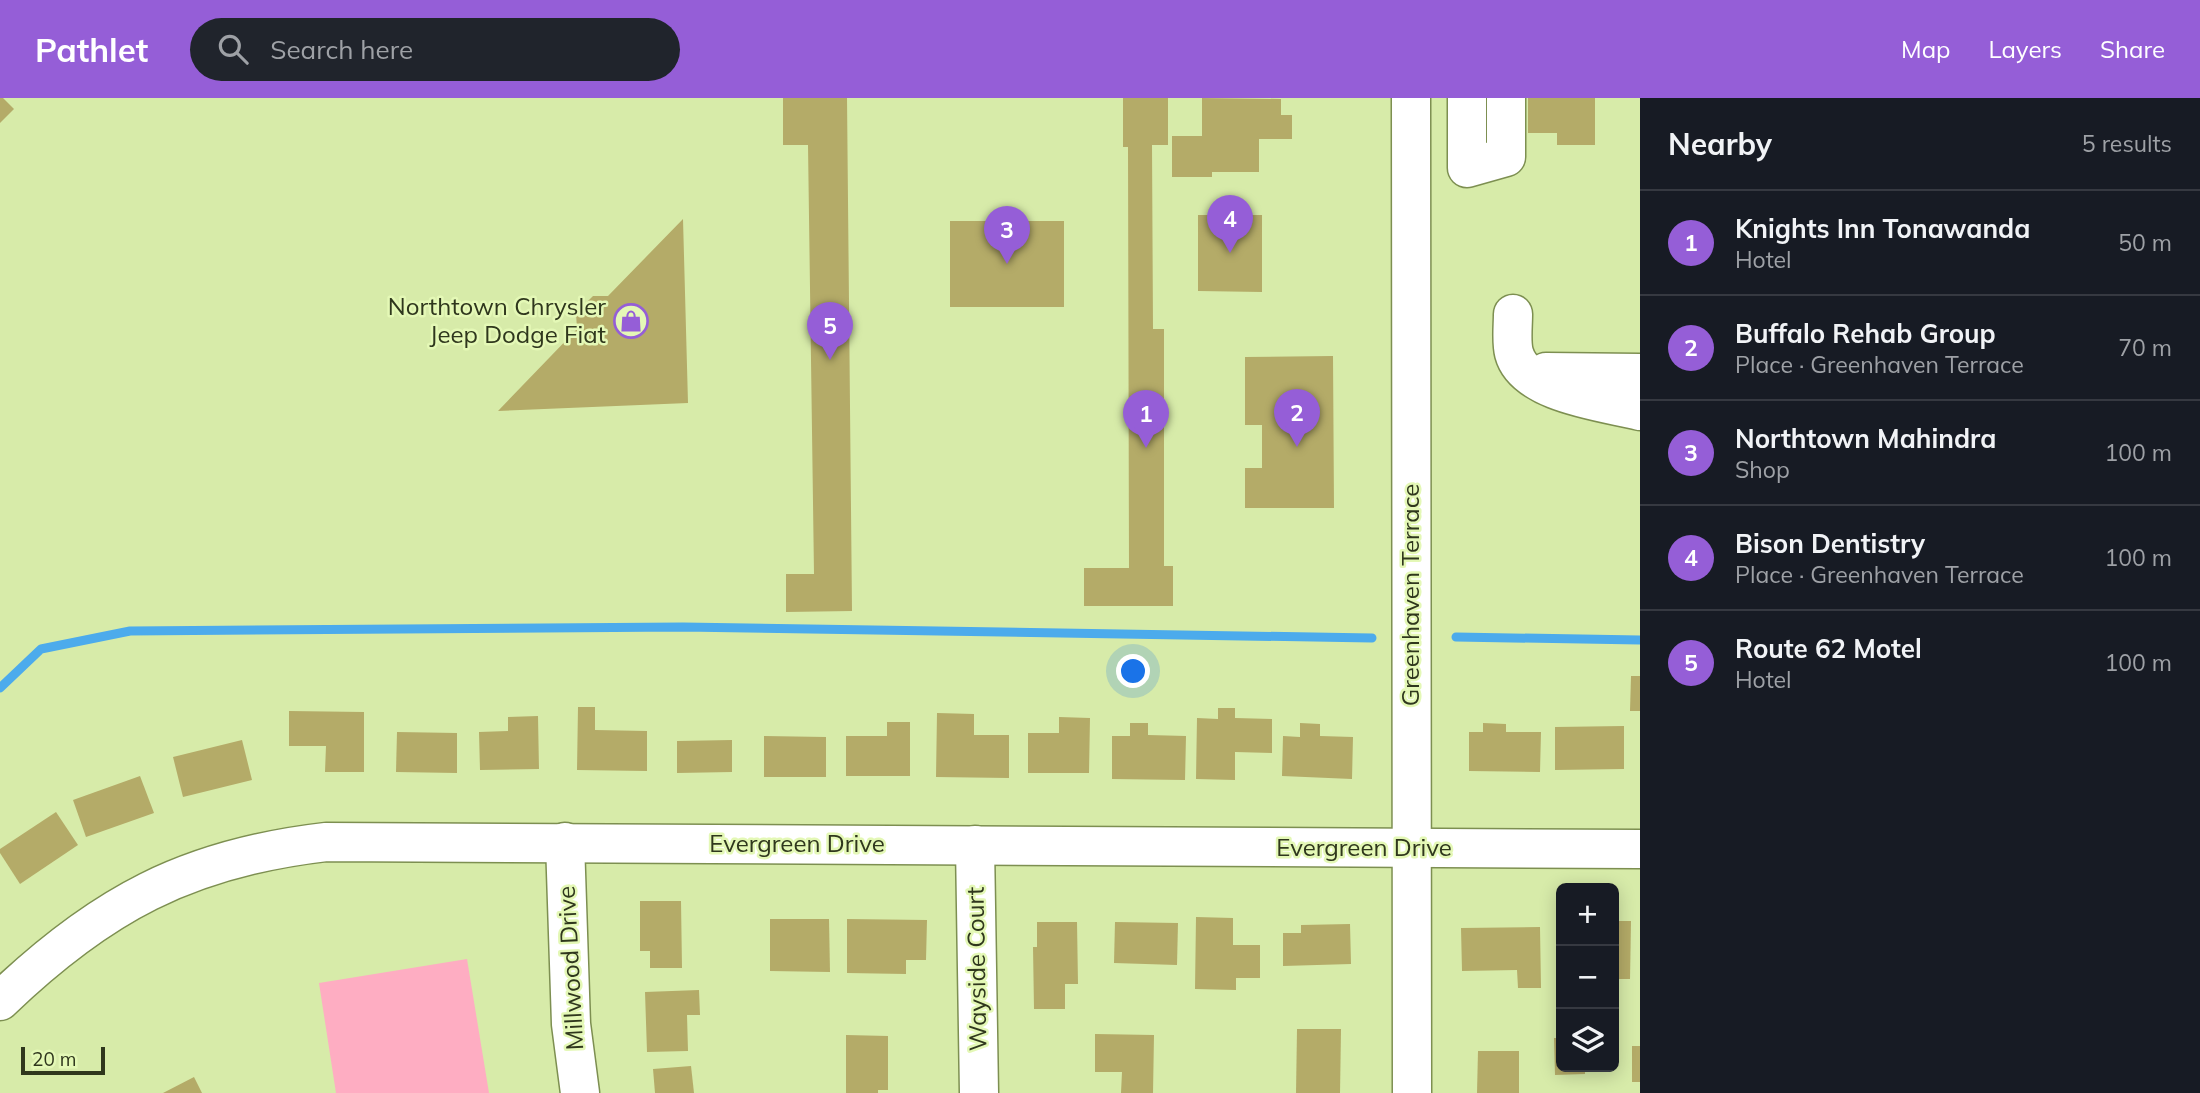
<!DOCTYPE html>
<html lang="en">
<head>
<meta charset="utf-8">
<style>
  :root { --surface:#171b24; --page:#20242c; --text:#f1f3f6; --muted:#9ea1a6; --line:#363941; --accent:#955ed7 }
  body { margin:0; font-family:Mulish,sans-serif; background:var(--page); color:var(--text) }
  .controls { position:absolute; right:21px; bottom:21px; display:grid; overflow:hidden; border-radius:10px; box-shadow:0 4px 18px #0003 }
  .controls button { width:63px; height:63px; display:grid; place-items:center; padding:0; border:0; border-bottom:2px solid var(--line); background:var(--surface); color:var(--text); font:35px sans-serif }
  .scale { position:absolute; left:21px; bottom:18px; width:84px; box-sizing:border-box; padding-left:7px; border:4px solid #2f371d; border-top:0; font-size:19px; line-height:24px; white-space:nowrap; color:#2f371d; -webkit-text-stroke:5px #e4f8b6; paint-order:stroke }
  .you { position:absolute; left:1134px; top:574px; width:24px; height:24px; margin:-18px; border:5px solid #fff; border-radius:50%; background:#1a73e8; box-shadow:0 0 0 10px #1a73e833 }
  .badge { display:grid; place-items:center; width:46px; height:46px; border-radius:50%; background:var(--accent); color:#fff; font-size:23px; font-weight:700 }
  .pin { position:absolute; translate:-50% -58px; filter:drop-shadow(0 2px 4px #0008) }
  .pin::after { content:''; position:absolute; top:37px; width:24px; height:21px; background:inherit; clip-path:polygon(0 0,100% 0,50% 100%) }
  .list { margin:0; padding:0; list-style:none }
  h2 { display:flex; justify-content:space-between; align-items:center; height:91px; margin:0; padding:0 28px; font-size:30px }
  h2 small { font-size:23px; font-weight:400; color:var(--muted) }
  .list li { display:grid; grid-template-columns:46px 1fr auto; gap:21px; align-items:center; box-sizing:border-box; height:105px; padding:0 28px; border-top:2px solid var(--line) }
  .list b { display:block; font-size:26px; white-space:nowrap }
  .list p { margin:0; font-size:23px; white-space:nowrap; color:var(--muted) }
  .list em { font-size:23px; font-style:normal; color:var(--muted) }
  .icon { flex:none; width:38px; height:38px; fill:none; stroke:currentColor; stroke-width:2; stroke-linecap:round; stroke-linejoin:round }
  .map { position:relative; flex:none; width:1640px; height:995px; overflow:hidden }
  header { display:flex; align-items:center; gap:42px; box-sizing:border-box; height:98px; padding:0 35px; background:var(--accent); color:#fff }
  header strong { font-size:33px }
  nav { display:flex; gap:38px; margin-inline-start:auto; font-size:24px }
  .search { width:490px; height:63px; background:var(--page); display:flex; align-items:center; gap:18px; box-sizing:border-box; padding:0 24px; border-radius:38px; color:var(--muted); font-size:26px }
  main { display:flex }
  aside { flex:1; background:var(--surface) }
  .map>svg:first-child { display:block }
  .green { fill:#feadc2 }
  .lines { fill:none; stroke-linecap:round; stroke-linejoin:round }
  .stream { stroke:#4cabec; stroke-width:9 }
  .building { fill:#b4ab68 }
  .minor-casing { stroke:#7d8f51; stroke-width:41 }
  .minor { stroke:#fff; stroke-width:38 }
  .labels { text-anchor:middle; stroke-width:5; stroke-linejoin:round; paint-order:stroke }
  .poi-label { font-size:24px; fill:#2f371d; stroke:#e4f8b6; text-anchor:end }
  .street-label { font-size:24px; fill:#2f371d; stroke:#e4f8b6 }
</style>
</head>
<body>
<header>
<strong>Pathlet</strong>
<div class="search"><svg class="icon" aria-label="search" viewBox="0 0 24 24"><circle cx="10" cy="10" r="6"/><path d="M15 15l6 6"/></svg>Search here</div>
<nav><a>Map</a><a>Layers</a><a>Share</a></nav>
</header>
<main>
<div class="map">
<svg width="1640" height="995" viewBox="0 0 1640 995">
  <rect width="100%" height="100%" fill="#d7eba9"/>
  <polygon class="green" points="467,861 489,995 336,995 319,885"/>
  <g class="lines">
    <g class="stream">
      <polyline points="1456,539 1640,542"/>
      <polyline points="0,590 41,551 130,533 683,529 1372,540"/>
    </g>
  </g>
  <g class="building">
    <polygon points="0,0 3,0 14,11 0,25"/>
    <polygon points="783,0 847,0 852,513 786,514 786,476 814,476 808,47 783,47"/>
    <polygon points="1123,0 1168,0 1168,47 1152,47 1153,231 1164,231 1164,468 1173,468 1173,508 1084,508 1084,470 1129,470 1128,49 1123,49"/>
    <polygon points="1202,0 1281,1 1281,17 1292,17 1292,41 1259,41 1259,74 1212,74 1212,79 1172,79 1172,38 1202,38"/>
    <polygon points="1528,0 1595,0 1595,47 1557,47 1557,35 1528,35"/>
    <polygon points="1198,117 1262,117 1262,194 1198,193"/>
    <polygon points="683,121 688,305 498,313 577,231 576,215 593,198 608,198"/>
    <rect x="950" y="123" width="114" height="86"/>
    <polygon points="1333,258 1334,410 1245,410 1245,370 1262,370 1262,327 1245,327 1245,259"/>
    <polygon points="1631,578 1640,578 1640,613 1630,613"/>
    <polygon points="578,609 595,609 595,632 647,633 647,673 577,672"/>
    <polygon points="1218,610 1235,610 1235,620 1272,621 1272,655 1235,654 1235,682 1196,681 1197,620 1218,621"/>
    <polygon points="289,613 364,614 364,674 325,674 326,648 289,648"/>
    <polygon points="937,615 974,616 974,637 1009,637 1009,680 936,679"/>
    <polygon points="538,618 539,671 480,672 479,634 508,633 508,619"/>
    <polygon points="1059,619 1090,620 1089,675 1028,675 1028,635 1059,635"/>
    <polygon points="887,624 910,624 910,678 846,678 846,638 887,638"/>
    <polygon points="1130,625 1148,625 1148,637 1186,638 1185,682 1112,681 1112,638 1130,638"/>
    <polygon points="1300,625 1320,626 1320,638 1353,639 1352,681 1282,678 1283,638 1300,639"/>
    <polygon points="1483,625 1506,626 1506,634 1541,634 1540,674 1469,673 1469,634 1483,634"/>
    <polygon points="1624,628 1624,671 1555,672 1555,629"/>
    <polygon points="397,634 457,635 457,675 396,674"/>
    <polygon points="764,638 826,639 826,679 764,679"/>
    <polygon points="242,642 252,682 183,699 173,659"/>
    <polygon points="732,642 732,674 677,675 677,643"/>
    <polygon points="140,678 154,715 86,739 73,702"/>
    <polygon points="56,714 78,747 20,786 0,755 0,751"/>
    <polygon points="640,803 681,803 682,870 650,870 650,853 640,853"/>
    <polygon points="1196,819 1233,820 1233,847 1260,847 1260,880 1236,880 1236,892 1195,891"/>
    <polygon points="770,821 829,821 830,874 770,873"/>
    <polygon points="847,821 927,822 926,862 906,862 906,876 847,875"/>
    <polygon points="1614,823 1631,823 1630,881 1614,881"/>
    <polygon points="1037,824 1077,824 1078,886 1065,886 1065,911 1034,911 1033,849 1037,849"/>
    <polygon points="1115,824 1178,825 1177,867 1114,865"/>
    <polygon points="1350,826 1351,866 1283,868 1283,835 1301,835 1301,827"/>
    <polygon points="1540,829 1541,890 1518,890 1517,872 1462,873 1461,830"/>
    <polygon points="699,892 700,917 687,917 688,953 647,954 645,894"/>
    <polygon points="1297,931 1341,931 1340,995 1296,995"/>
    <polygon points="1095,936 1154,937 1153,995 1121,995 1122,974 1095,974"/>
    <polygon points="846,937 888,938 888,992 878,992 878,995 846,995"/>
    <polygon points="1554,940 1561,940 1561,969 1585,969 1585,976 1555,977"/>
    <rect x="1632" y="948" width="8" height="36"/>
    <polygon points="1478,953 1519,953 1519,995 1477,995"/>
    <polygon points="691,968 694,995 655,995 653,971"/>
    <polygon points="194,979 202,995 163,995"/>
  </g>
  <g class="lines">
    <g class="minor-casing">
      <g id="minor">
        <polyline points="1411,0 1412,995"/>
        <polyline points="1467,0 1467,70 1506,59 1506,0"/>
        <path d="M1513 216C1513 228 1511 244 1514 255 1525 296 1605 304 1640 313"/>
        <polyline points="1546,274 1640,275"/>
        <polyline points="565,744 571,926 580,995"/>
        <polyline points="975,747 979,995"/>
        <path d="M0 903C100 807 187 760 326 744L1640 751"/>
      </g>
    </g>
    <use href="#minor" class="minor"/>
  </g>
  <defs>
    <g id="shop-ring" transform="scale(1.75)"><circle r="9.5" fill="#e4f8b6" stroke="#955ed7" stroke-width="1.5"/><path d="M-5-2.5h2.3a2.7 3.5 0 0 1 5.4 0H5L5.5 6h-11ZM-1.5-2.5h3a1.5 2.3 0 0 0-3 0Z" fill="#955ed7"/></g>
  </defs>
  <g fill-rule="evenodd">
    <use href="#shop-ring" x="631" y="223"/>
  </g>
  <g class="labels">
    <g class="poi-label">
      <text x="606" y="217">Northtown Chrysler<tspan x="606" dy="28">Jeep Dodge Fiat</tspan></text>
    </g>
    <g class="street-label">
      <text transform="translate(1411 497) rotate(-90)" y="8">Greenhaven Terrace</text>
      <text x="797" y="754">Evergreen Drive</text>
      <text x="1364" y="758">Evergreen Drive</text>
      <text transform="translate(571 870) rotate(-93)" y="8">Millwood Drive</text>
      <text transform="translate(977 871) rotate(-91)" y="8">Wayside Court</text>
    </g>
  </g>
</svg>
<div class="controls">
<button>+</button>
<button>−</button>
<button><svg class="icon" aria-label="layers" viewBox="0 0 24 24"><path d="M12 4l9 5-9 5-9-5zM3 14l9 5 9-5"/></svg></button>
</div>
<div class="scale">20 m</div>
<div class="you"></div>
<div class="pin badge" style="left:1146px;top:350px">1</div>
<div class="pin badge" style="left:1297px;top:349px">2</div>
<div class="pin badge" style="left:1007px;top:166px">3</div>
<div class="pin badge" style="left:1230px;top:155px">4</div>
<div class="pin badge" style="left:830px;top:262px">5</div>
</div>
<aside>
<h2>Nearby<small>5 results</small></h2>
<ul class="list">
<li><span class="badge">1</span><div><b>Knights Inn Tonawanda</b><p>Hotel</p></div><em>50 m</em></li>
<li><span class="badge">2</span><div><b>Buffalo Rehab Group</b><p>Place · Greenhaven Terrace</p></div><em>70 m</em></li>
<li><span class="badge">3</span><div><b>Northtown Mahindra</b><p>Shop</p></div><em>100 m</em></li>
<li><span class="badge">4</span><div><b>Bison Dentistry</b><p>Place · Greenhaven Terrace</p></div><em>100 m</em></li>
<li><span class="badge">5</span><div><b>Route 62 Motel</b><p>Hotel</p></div><em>100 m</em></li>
</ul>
</aside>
</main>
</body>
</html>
